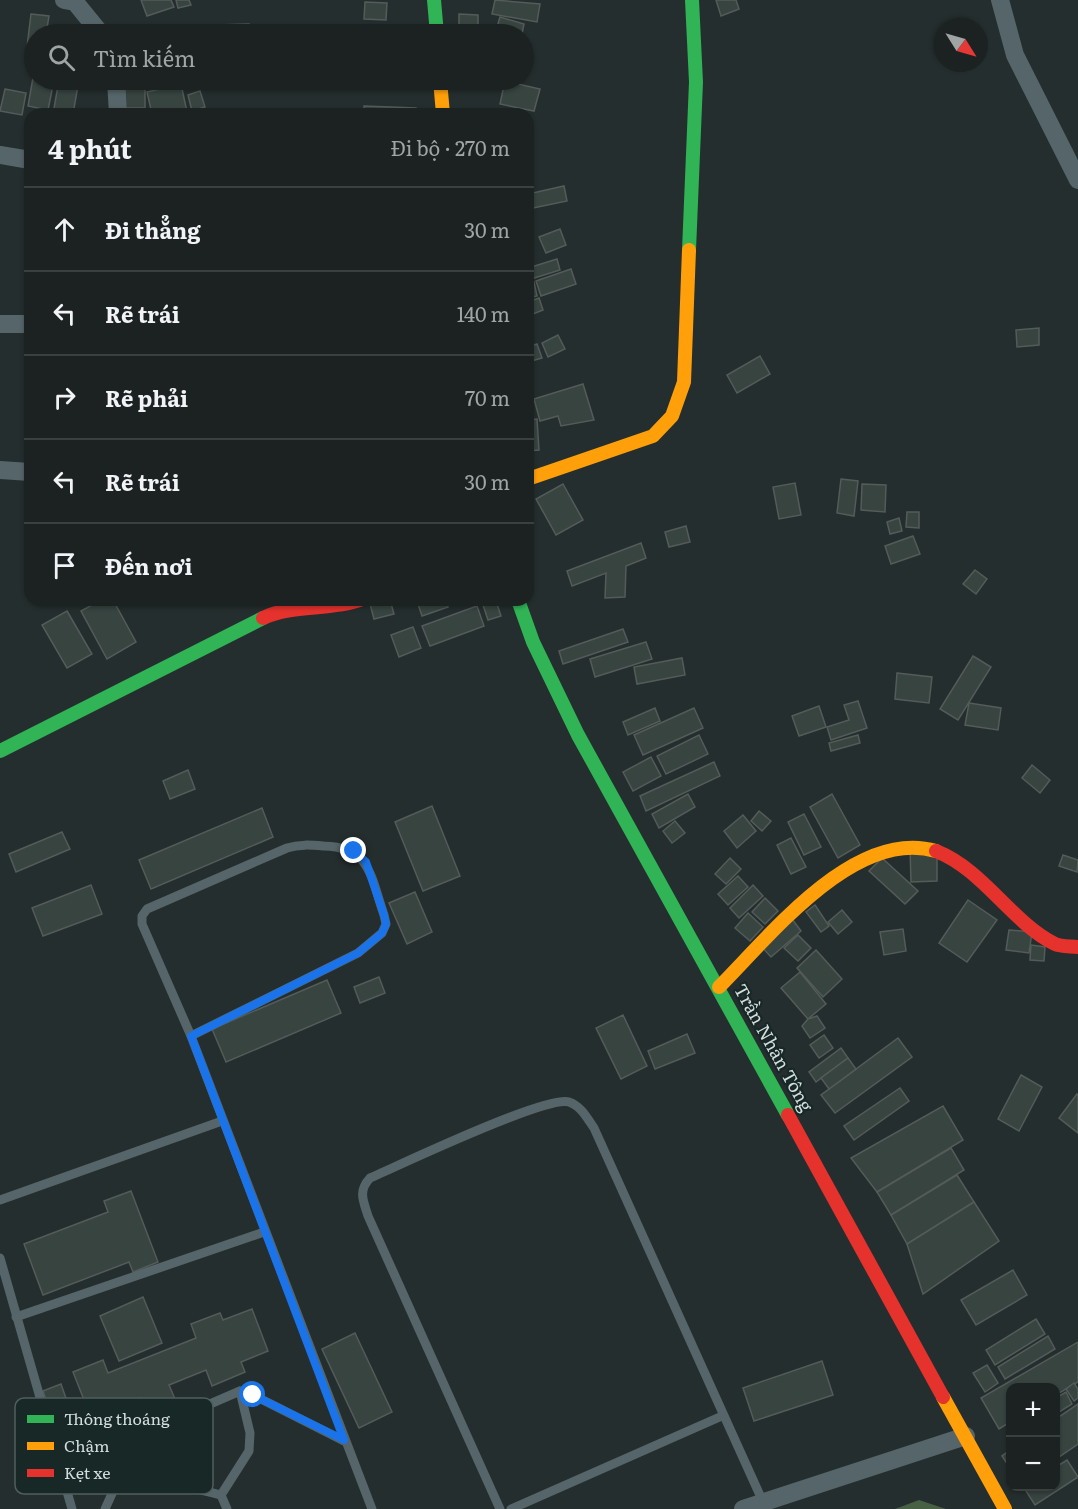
<!DOCTYPE html>
<html lang="vi">
<head>
<meta charset="utf-8">
<style>
  :root { --surface:#1c2222; --page:#292f2f; --text:#f1f3f6; --muted:#a0a4a5; --line:#3a3f40 }
  body { margin:0; font-family:Literata,serif; background:var(--page); color:var(--text) }
  .controls { position:absolute; right:18px; bottom:18px; display:grid; overflow:hidden; border-radius:12px; box-shadow:0 2px 4px #0004 }
  .controls button { width:54px; height:54px; display:grid; place-items:center; padding:0; border:0; border-bottom:2px solid var(--line); background:var(--surface); color:var(--text); font:30px sans-serif }
  .compass { position:absolute; left:934px; top:18px; width:54px; height:54px; border-radius:50%; background:var(--surface); box-shadow:0 2px 4px #0004; rotate:127deg }
  .stop { position:absolute; width:18px; height:18px; margin:-14px; border:4px solid #1a73e8; border-radius:50%; background:#fff }
  .stop.end { background:#1a73e8; border-color:#fff; box-shadow:0 2px 6px #0008 }
  .list { margin:0; padding:0; list-style:none }
  h2 { display:flex; justify-content:space-between; align-items:center; height:78px; margin:0; padding:0 24px; font-size:26px }
  h2 small { font-size:20px; font-weight:400; color:var(--muted) }
  .list li { display:grid; grid-template-columns:39px 1fr auto; gap:18px; align-items:center; box-sizing:border-box; height:84px; padding:0 24px; border-top:2px solid var(--line) }
  .list b { display:block; font-size:22px; white-space:nowrap }
  .list em { font-size:20px; font-style:normal; color:var(--muted) }
  .icon { flex:none; width:33px; height:33px; fill:none; stroke:currentColor; stroke-width:2; stroke-linecap:round; stroke-linejoin:round }
  .map { position:relative; flex:none; width:1078px; height:1509px; overflow:hidden }
  .search { position:absolute; background:var(--surface); box-shadow:0 2px 4px #0004; left:24px; top:24px; width:510px; height:66px; display:flex; align-items:center; gap:15px; box-sizing:border-box; padding:0 21px; border-radius:33px; color:var(--muted); font-size:22px }
  .panel { position:absolute; background:var(--surface); box-shadow:0 2px 4px #0004; left:24px; top:108px; width:510px; height:498px; border-radius:18px }
  .map>svg:first-child { display:block }
  .forest { fill:#486144 }
  .building { fill:#374440; stroke:#545b59; stroke-width:1.5 }
  .lines { fill:none; stroke-linecap:round; stroke-linejoin:round }
  .lane { stroke:#556569; stroke-width:9 }
  .street { stroke:#556569; stroke-width:18 }
  .fast { stroke:#30b455; stroke-width:14 }
  .slow { stroke:#ff9f0a; stroke-width:14 }
  .jam { stroke:#e5322d; stroke-width:14 }
  .route { stroke:#1a73e8; stroke-width:8 }
  .labels { text-anchor:middle; stroke-width:4.5; stroke-linejoin:round; paint-order:stroke }
  .street-label { font-size:18px; fill:#d3dedd; stroke:#172827 }
  .key { fill:#172827; stroke:#4f5f5e; stroke-width:1.5 }
  .key-label { font-size:16px; fill:#d3dedd }
</style>
</head>
<body>
<div class="map">
<svg width="1078" height="1509" viewBox="0 0 1078 1509">
  <rect width="100%" height="100%" fill="#252e2e"/>
  <polygon class="forest" points="919,1500 946,1509 895,1509"/>
  <g class="building">
    <polygon points="141,0 171,0 174,7 147,16"/>
    <polygon points="176,0 189,0 191,5 178,8"/>
    <polygon points="495,0 540,4 537,22 492,14"/>
    <polygon points="716,0 736,0 739,9 721,16"/>
    <polygon points="365,2 387,3 386,20 364,19"/>
    <polygon points="31,14 49,16 46,34 34,34 34,56 26,55"/>
    <polygon points="459,14 478,15 478,34 459,34"/>
    <polygon points="500,17 524,24 522,34 495,34"/>
    <polygon points="249,24 249,34 216,34 216,25"/>
    <rect x="380" y="30" width="19" height="4"/>
    <polygon points="34,72 34,80 54,80 48,110 28,106"/>
    <polygon points="59,80 79,80 73,114 53,114"/>
    <rect x="125" y="80" width="20" height="28"/>
    <polygon points="364,80 406,80 406,85 364,84"/>
    <polygon points="505,81 540,89 534,111 500,104"/>
    <polygon points="181,84 187,112 152,114 147,92"/>
    <polygon points="5,89 26,93 22,115 0,111"/>
    <polygon points="200,91 205,107 192,111 188,95"/>
    <polygon points="364,106 416,108 416,114 364,114"/>
    <polygon points="564,186 567,201 528,209 528,194"/>
    <polygon points="560,229 566,245 546,253 539,237"/>
    <polygon points="557,259 560,270 528,280 528,268"/>
    <polygon points="571,269 576,284 541,296 536,281"/>
    <polygon points="534,282 537,296 528,298 528,284"/>
    <polygon points="539,298 543,310 528,316 528,302"/>
    <polygon points="1039,328 1039,345 1017,347 1016,330"/>
    <polygon points="558,335 565,349 548,357 542,343"/>
    <polygon points="537,344 542,358 528,362 528,347"/>
    <polygon points="760,356 770,374 737,393 727,375"/>
    <polygon points="583,384 594,420 561,426 558,416 540,421 534,399"/>
    <polygon points="537,419 539,450 528,451 528,420"/>
    <polygon points="841,479 858,481 854,516 837,513"/>
    <polygon points="795,483 801,515 779,519 773,487"/>
    <polygon points="563,484 583,520 556,535 536,499"/>
    <polygon points="862,484 886,485 885,512 861,510"/>
    <polygon points="907,512 919,512 919,528 906,527"/>
    <polygon points="899,518 902,531 890,534 887,522"/>
    <polygon points="686,526 690,542 669,547 665,532"/>
    <polygon points="913,536 920,554 891,564 885,546"/>
    <polygon points="641,543 646,558 626,566 625,597 605,598 606,573 572,586 567,571"/>
    <polygon points="975,570 987,579 976,594 963,584"/>
    <polygon points="101,600 113,600 136,642 107,659 81,611"/>
    <polygon points="390,600 394,614 374,619 370,604"/>
    <polygon points="446,600 448,607 422,616 417,601"/>
    <polygon points="496,601 501,616 488,620 483,605"/>
    <polygon points="477,606 484,626 430,646 422,626"/>
    <polygon points="67,611 92,654 67,668 42,625"/>
    <polygon points="413,627 421,648 399,657 391,635"/>
    <polygon points="623,629 628,642 563,664 559,651"/>
    <polygon points="646,642 652,659 595,677 590,659"/>
    <polygon points="973,656 991,667 958,720 940,709"/>
    <polygon points="682,658 685,675 637,684 634,667"/>
    <polygon points="897,673 932,677 929,703 895,699"/>
    <polygon points="858,701 867,728 831,740 827,727 849,720 844,705"/>
    <polygon points="969,703 1001,708 998,730 965,725"/>
    <polygon points="819,706 826,727 799,736 792,716"/>
    <polygon points="655,708 660,721 628,735 623,722"/>
    <polygon points="694,708 703,728 643,755 634,735"/>
    <polygon points="699,735 708,754 666,774 657,756"/>
    <polygon points="858,735 860,743 831,751 829,743"/>
    <polygon points="651,757 661,776 633,791 623,772"/>
    <polygon points="714,762 720,776 646,811 640,796"/>
    <polygon points="1032,765 1050,780 1040,793 1022,778"/>
    <polygon points="188,770 195,789 170,799 163,781"/>
    <polygon points="688,794 695,807 659,828 652,814"/>
    <polygon points="832,794 860,845 838,858 810,807"/>
    <polygon points="432,806 460,876 423,891 395,822"/>
    <polygon points="262,808 273,837 151,889 139,860"/>
    <polygon points="759,811 771,821 762,831 751,821"/>
    <polygon points="804,814 821,847 804,855 788,822"/>
    <polygon points="743,815 756,831 737,848 724,831"/>
    <polygon points="675,821 685,833 672,843 663,831"/>
    <polygon points="62,832 70,849 16,872 9,854"/>
    <polygon points="791,838 806,867 791,874 777,845"/>
    <polygon points="910,848 937,848 937,881 911,882"/>
    <polygon points="1063,855 1078,860 1077,872 1059,866"/>
    <polygon points="730,858 741,869 726,884 715,874"/>
    <polygon points="882,858 918,891 905,904 869,871"/>
    <polygon points="738,876 748,887 728,905 718,894"/>
    <polygon points="91,885 102,914 43,936 32,908"/>
    <polygon points="753,885 763,896 739,918 730,908"/>
    <polygon points="415,892 432,932 407,944 389,903"/>
    <polygon points="765,898 778,911 765,924 752,912"/>
    <polygon points="968,900 997,920 967,962 939,943"/>
    <polygon points="815,905 829,926 821,932 806,912"/>
    <polygon points="842,910 852,922 838,934 828,922"/>
    <polygon points="748,913 763,927 750,941 735,928"/>
    <polygon points="792,919 801,931 771,957 761,946"/>
    <polygon points="903,929 906,951 884,955 880,932"/>
    <polygon points="1009,930 1032,932 1029,953 1006,950"/>
    <polygon points="798,935 811,948 798,961 784,948"/>
    <polygon points="1031,945 1045,947 1044,961 1030,960"/>
    <polygon points="816,950 842,979 823,997 797,968"/>
    <polygon points="800,972 826,1004 808,1019 781,988"/>
    <polygon points="379,977 385,993 360,1003 354,987"/>
    <polygon points="327,980 341,1013 226,1062 212,1029"/>
    <polygon points="623,1015 647,1066 621,1079 596,1028"/>
    <polygon points="817,1016 825,1028 810,1038 802,1026 808,1019"/>
    <polygon points="687,1034 695,1053 655,1069 648,1051"/>
    <polygon points="824,1035 833,1048 819,1058 810,1045"/>
    <polygon points="898,1038 912,1057 835,1113 821,1095"/>
    <polygon points="841,1048 848,1058 816,1082 809,1072"/>
    <polygon points="848,1058 856,1069 829,1089 821,1078"/>
    <polygon points="1021,1075 1042,1087 1019,1131 998,1119"/>
    <polygon points="900,1088 909,1101 854,1140 844,1126"/>
    <polygon points="1077,1094 1078,1095 1078,1133 1059,1118"/>
    <polygon points="943,1106 963,1140 877,1192 851,1158"/>
    <polygon points="951,1148 964,1170 891,1215 877,1192"/>
    <polygon points="957,1175 974,1202 907,1244 891,1215"/>
    <polygon points="131,1191 158,1262 133,1272 129,1262 43,1295 24,1244 108,1212 104,1201"/>
    <polygon points="974,1202 999,1241 923,1294 907,1244"/>
    <polygon points="1013,1270 1027,1295 976,1325 961,1300"/>
    <polygon points="143,1297 162,1343 119,1361 100,1316"/>
    <polygon points="252,1309 268,1351 241,1362 245,1372 212,1386 206,1370 169,1385 178,1406 148,1418 140,1398 120,1406 124,1417 95,1428 73,1372 103,1360 108,1373 196,1338 191,1324 220,1313 223,1320"/>
    <polygon points="1036,1319 1045,1334 995,1365 986,1350"/>
    <polygon points="355,1333 392,1412 359,1428 322,1349"/>
    <polygon points="1048,1336 1055,1349 1005,1379 998,1367"/>
    <polygon points="1078,1342 1078,1382 1056,1395 1056,1388 1010,1388 1010,1422 999,1429 981,1398"/>
    <polygon points="822,1361 833,1395 754,1421 743,1388"/>
    <polygon points="987,1365 998,1383 985,1392 973,1373"/>
    <polygon points="1074,1383 1078,1389 1078,1398 1074,1401 1066,1389"/>
    <polygon points="61,1384 76,1427 58,1434 43,1391"/>
    <polygon points="1066,1392 1072,1404 1056,1414 1056,1398"/>
    <polygon points="1078,1404 1078,1444 1056,1459 1056,1419"/>
    <polygon points="1010,1450 1010,1468 1002,1456"/>
    <polygon points="1067,1460 1078,1477 1035,1505 1024,1488 1056,1486 1056,1467"/>
  </g>
  <g class="lines">
    <g class="lane">
      <path d="M191 1036 358 953 382 933 386 924 384 915C371 878 371 847 324 846 311 845 299 844 287 848L147 909 142 916V924L191 1036 372 1509"/>
      <polyline points="0,1200 222,1121"/>
      <polyline points="0,1258 72,1509"/>
      <polyline points="16,1317 264,1232"/>
      <path d="M143 1433C168 1483 166 1482 221 1495"/>
      <polyline points="221,1495 249,1451 250,1433 240,1391"/>
      <polyline points="221,1495 227,1509"/>
      <polyline points="105,1509 135,1443 143,1433 240,1391 253,1395 344,1441"/>
      <path d="M500 1509 368 1216C363 1200 358 1191 370 1178 400 1165 546 1095 569 1102 581 1106 587 1118 594 1128L763 1502"/>
      <polyline points="511,1509 722,1416"/>
    </g>
    <g class="street">
      <polyline points="64,0 75,2 101,34"/>
      <polyline points="1000,0 1015,55 1078,180"/>
      <polyline points="116,80 118,114"/>
      <polyline points="0,155 30,160"/>
      <polyline points="0,324 30,324"/>
      <polyline points="0,470 30,472"/>
      <polyline points="743,1509 966,1436"/>
    </g>
    <g class="fast">
      <polyline points="434,0 437,34"/>
      <polyline points="689,250 696,82 692,0"/>
      <polyline points="518,600 533,642 578,735 788,1115"/>
      <polyline points="0,751 263,618"/>
    </g>
    <g class="slow">
      <polyline points="440,80 443,114"/>
      <polyline points="528,479 653,436 672,416 684,382 689,250"/>
      <path d="M719 987C770 936 855 827 936 851"/>
      <polyline points="943,1397 1005,1509"/>
    </g>
    <g class="jam">
      <path d="M263 618C292 604 329 611 360 600"/>
      <path d="M936 851C984 870 1011 922 1055 944 1061 947 1071 946 1078 947"/>
      <polyline points="788,1115 943,1397"/>
    </g>
  </g>
  <g class="lines">
    <polyline class="route" points="253,1395 344,1440 191,1036 358,953 382,933 386,924 384,915 366,862 354,851"/>
  </g>
  <g class="labels">
    <g class="street-label">
      <text transform="translate(773 1048) rotate(61)" y="6">Trần Nhân Tông</text>
    </g>
  </g>
  <rect x="15" y="1398" width="198" height="96" rx="9" class="key"/>
  <rect x="27" y="1415" width="27" height="8" fill="#30b455"/>
  <rect x="27" y="1442" width="27" height="8" fill="#ff9f0a"/>
  <rect x="27" y="1469" width="27" height="8" fill="#e5322d"/>
  <g class="key-label">
    <text x="64" y="1425">Thông thoáng</text>
    <text x="64" y="1452">Chậm</text>
    <text x="64" y="1479">Kẹt xe</text>
  </g>
</svg>
<div class="controls">
<button>+</button>
<button>−</button>
</div>
<svg class="compass" viewBox="-18 -18 36 36"><path d="M0-13l5 13h-10z" fill="#e53935"/><path d="M0 13l5-13h-10z" fill="#a0a4a5"/></svg>
<div class="stop" style="left:253px;top:1395px"></div>
<div class="stop end" style="left:354px;top:851px"></div>
<div class="search"><svg class="icon" aria-label="search" viewBox="0 0 24 24"><circle cx="10" cy="10" r="6"/><path d="M15 15l6 6"/></svg>Tìm kiếm</div>
<section class="panel">
<h2>4 phút<small>Đi bộ · 270 m</small></h2>
<ul class="list">
<li><svg class="icon" aria-label="ahead" viewBox="0 0 24 24"><path d="M12 20V5M6 11l6-6 6 6"/></svg><div><b>Đi thẳng</b></div><em>30 m</em></li>
<li><svg class="icon" aria-label="left" viewBox="0 0 24 24"><path d="M17 20v-9H6M10 6l-5 5 5 5"/></svg><div><b>Rẽ trái</b></div><em>140 m</em></li>
<li><svg class="icon" aria-label="right" viewBox="0 0 24 24"><path d="M7 20v-9h11M14 6l5 5-5 5"/></svg><div><b>Rẽ phải</b></div><em>70 m</em></li>
<li><svg class="icon" aria-label="left" viewBox="0 0 24 24"><path d="M17 20v-9H6M10 6l-5 5 5 5"/></svg><div><b>Rẽ trái</b></div><em>30 m</em></li>
<li><svg class="icon" aria-label="arrive" viewBox="0 0 24 24"><path d="M6 21V4h12l-3 4 3 4H6"/></svg><div><b>Đến nơi</b></div></li>
</ul>
</section>
</div>
</body>
</html>
